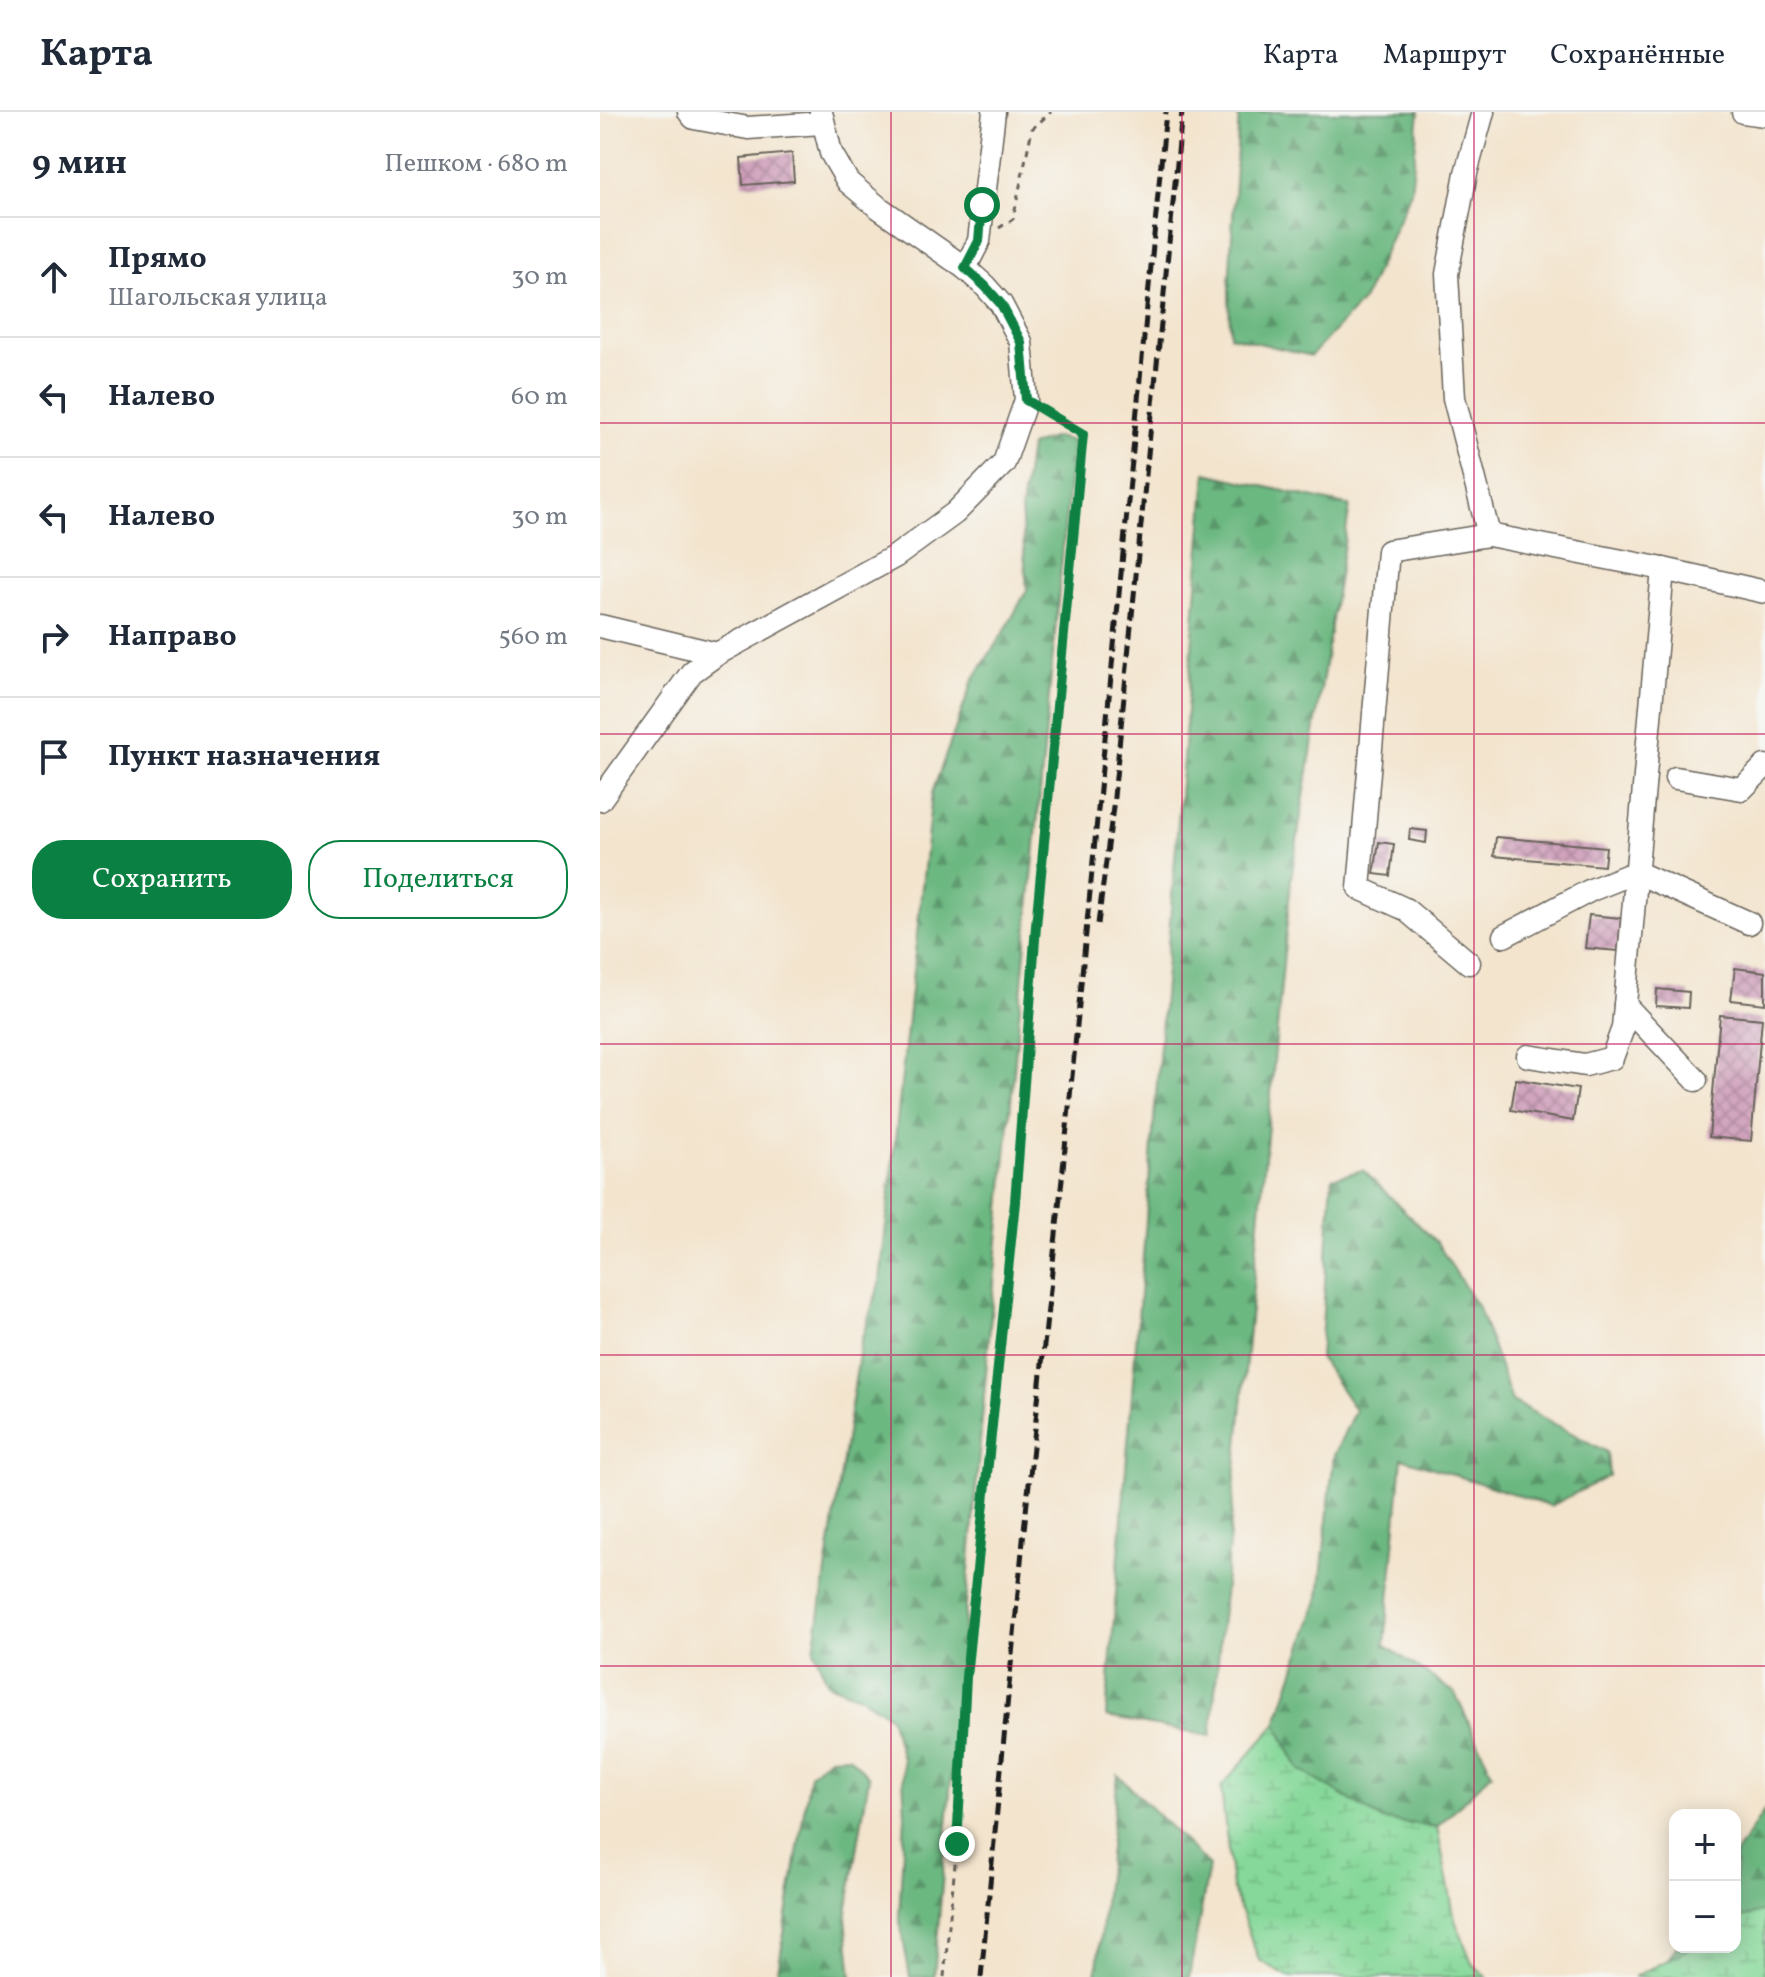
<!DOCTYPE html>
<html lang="ru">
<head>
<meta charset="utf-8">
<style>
  :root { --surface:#fff; --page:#f2f2f3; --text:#1f2937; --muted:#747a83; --line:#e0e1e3; --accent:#0b8043 }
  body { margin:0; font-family:Vollkorn,serif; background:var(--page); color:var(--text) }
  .controls { position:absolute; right:24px; bottom:24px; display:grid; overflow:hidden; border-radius:16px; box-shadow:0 4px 20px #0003 }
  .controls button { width:72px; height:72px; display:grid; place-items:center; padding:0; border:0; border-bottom:2px solid var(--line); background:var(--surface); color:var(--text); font:40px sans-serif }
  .stop { position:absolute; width:24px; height:24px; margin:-18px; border:6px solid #0b8043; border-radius:50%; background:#fff }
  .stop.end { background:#0b8043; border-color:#fff; box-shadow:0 2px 8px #0008 }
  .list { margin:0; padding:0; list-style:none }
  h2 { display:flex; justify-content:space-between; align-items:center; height:104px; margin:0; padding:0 32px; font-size:34px }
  h2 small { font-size:26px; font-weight:400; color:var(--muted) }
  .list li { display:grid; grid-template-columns:52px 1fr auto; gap:24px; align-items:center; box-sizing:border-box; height:120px; padding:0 32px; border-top:2px solid var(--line) }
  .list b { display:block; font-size:30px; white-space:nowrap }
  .list p { margin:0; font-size:26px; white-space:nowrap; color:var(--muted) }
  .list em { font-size:26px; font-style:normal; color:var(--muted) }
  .actions { display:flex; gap:16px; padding:24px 32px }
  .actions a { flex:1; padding:18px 0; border:2px solid var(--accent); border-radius:32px; text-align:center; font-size:28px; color:var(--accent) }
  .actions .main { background:var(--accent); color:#fff }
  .icon { flex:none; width:44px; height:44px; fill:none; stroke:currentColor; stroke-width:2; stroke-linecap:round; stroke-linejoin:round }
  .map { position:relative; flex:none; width:1165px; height:1865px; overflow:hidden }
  header { display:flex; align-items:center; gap:48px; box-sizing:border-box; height:112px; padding:0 40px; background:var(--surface); border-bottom:2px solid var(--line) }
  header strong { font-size:38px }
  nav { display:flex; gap:44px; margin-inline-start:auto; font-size:28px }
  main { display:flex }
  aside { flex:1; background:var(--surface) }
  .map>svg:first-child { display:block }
  .forest { fill:url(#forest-firs); stroke:#446a4e; stroke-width:2 }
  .wetland { fill:url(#wetland-marsh); stroke:#507a5a; stroke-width:2 }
  .building { fill:url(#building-cross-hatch) }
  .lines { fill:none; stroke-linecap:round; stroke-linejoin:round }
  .minor-casing { stroke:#67625a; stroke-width:25 }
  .path { stroke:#67625a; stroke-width:3; stroke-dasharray:6 6; stroke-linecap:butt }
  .minor { stroke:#fff; stroke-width:22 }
  .rail { stroke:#1c1c1c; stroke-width:5; stroke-dasharray:12 6; stroke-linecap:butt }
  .route { stroke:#0b8043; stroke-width:10 }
  .grid { fill:none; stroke:#c2185b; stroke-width:2; stroke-opacity:0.55 }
</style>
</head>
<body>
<header>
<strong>Карта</strong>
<nav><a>Карта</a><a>Маршрут</a><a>Сохранённые</a></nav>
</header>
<main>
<aside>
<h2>9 мин<small>Пешком · 680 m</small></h2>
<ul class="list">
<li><svg class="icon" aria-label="ahead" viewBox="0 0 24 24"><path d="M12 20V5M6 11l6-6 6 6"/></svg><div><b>Прямо</b><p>Шагольская улица</p></div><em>30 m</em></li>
<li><svg class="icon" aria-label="left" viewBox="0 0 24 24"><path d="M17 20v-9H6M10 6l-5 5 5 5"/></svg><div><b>Налево</b></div><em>60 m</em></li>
<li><svg class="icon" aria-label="left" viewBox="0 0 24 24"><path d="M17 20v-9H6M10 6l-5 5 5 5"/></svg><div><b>Налево</b></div><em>30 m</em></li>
<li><svg class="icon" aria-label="right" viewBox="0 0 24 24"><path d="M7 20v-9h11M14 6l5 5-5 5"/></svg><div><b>Направо</b></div><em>560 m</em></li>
<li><svg class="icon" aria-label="arrive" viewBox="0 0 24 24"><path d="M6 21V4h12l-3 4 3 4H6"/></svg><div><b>Пункт назначения</b></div></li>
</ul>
<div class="actions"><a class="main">Сохранить</a><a>Поделиться</a></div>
</aside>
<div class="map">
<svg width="1165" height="1865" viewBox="0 0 1165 1865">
  <defs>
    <pattern id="forest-firs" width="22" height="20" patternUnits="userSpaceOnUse" patternTransform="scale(2)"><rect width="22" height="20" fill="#6cb881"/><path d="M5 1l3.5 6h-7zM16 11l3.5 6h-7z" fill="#589569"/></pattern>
    <pattern id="wetland-marsh" width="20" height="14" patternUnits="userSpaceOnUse" patternTransform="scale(2)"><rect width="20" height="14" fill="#85d899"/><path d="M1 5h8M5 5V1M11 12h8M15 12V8" fill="none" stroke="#72b983"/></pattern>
    <pattern id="building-cross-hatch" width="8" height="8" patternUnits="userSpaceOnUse" patternTransform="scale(2)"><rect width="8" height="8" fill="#cd9ab8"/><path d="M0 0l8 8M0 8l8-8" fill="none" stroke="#a67d95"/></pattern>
  </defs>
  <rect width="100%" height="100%" fill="#f6f6f2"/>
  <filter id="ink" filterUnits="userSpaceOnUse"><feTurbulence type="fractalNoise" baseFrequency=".0125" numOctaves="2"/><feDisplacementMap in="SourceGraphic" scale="16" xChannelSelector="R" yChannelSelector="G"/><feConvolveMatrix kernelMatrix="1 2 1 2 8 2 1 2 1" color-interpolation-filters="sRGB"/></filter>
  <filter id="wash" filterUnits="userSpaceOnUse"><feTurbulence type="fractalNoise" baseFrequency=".006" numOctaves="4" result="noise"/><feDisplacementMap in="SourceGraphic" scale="32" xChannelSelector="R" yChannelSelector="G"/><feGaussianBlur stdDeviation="1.8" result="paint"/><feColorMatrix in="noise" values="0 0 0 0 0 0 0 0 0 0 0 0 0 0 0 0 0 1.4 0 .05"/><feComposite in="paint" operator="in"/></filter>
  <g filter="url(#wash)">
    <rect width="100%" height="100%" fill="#f3e4cd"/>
    <g class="forest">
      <polygon points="639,0 819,0 811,79 764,187 711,244 630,224 629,175"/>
      <polygon points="455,325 473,329 391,1203 334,1865 310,1865 299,1804 305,1703 302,1646 290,1605 259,1584 228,1572 214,1538 261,1229 280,1170 332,681 373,568 408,513 427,478 421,397 430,334"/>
      <polygon points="606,361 750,394 691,767 611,1624 506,1605"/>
      <polygon points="763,1058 837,1131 879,1197 912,1289 1007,1340 1009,1364 951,1394 802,1346 785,1533 855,1581 892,1661 837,1715 783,1708 699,1657 676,1612 719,1485 734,1343 755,1298 720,1246 732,1066"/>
      <polygon points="249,1644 269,1665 246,1807 252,1865 177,1865 210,1662 229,1645"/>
      <polygon points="518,1663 609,1754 589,1865 496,1865"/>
      <polygon points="1165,1697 1165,1865 1066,1850 1076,1835 1135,1835 1135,1743"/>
    </g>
    <g class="wetland">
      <polygon points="676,1612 699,1657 783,1708 837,1715 855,1808 872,1851 887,1865 688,1865 659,1848 632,1775 621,1675"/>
      <polygon points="1165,1799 1165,1865 1034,1865 1092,1835 1135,1835 1135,1810 1144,1805"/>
    </g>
    <g id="blocks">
      <g class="building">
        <polygon points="192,41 194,69 143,73 141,46"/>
        <polygon points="810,717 827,719 826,731 809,728"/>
        <polygon points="896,725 1006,735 1004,754 894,744"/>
        <polygon points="779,730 794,732 790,764 774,762"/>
        <polygon points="989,803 1021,806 1018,839 985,836"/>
        <polygon points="1135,856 1165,860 1165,892 1131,888"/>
        <polygon points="1057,877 1089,880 1088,896 1056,894"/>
        <polygon points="1120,903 1162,907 1151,1029 1109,1025"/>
        <polygon points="916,967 978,977 973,1009 911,998"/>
      </g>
    </g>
  </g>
  <g filter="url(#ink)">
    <use href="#blocks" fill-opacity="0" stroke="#67625a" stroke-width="2"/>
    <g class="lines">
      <g class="minor-casing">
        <g id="minor">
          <polyline points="89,0 94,6 148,16 222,11"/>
          <polyline points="883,0 866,61 847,162 854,286 889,423 1063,457"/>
          <polyline points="1143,0 1165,3"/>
          <polyline points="365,156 379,129 394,0"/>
          <polyline points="0,514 117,542"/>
          <polyline points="1076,666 1142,677 1165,654"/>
          <polyline points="0,688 92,560 117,542 296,444 355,401 404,351 426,288 421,230 401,192 385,174 365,156 278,95 248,70 231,41 221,0"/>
          <polyline points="904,824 991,778 1036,760 1149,811"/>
          <polyline points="869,851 805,797 759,776 788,439 889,423"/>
          <polyline points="1025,893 1096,968"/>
          <polyline points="928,944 985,953 1012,946 1023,916 1063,457 1165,480"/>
        </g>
      </g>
      <g class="path">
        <polyline points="399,116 413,107 432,17 451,0"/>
        <polyline points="344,1865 357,1732 366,1565 415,1090 436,814 483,322 443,298"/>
      </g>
      <use href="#minor" class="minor"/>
      <g class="rail">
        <polyline points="498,812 513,695 582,0"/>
        <polyline points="381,1865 424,1418 462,1067 566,0"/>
      </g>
    </g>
  </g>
  <g class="lines" filter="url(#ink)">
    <polyline class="route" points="357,1732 366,1565 415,1090 436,814 483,322 426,288 421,230 401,192 385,174 365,156 379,129 382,93"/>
  </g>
  <path class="grid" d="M291 0V1865M582 0V1865M874 0V1865M0 311H1165M0 622H1165M0 932H1165M0 1243H1165M0 1554H1165"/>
</svg>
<div class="controls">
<button>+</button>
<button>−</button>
</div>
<div class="stop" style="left:382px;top:93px"></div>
<div class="stop end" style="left:357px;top:1732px"></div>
</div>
</main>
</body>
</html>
